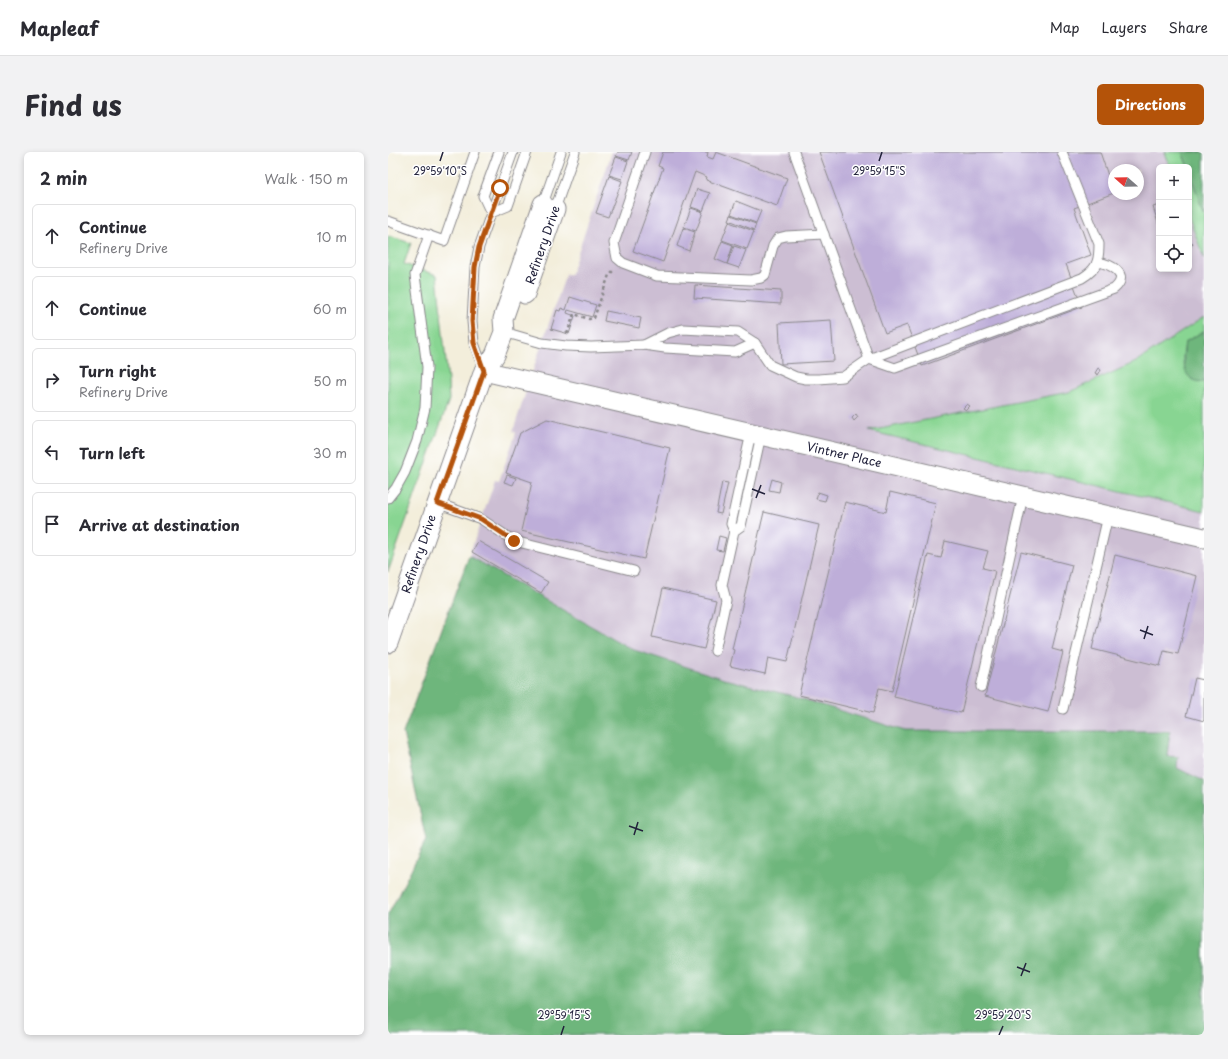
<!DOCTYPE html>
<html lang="en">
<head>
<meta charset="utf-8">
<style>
  :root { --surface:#fff; --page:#f2f2f3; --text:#2b2b33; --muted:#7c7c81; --line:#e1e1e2; --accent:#b45309 }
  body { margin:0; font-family:"Playpen Sans",sans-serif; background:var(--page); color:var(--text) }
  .controls { position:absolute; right:12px; top:12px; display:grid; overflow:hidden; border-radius:6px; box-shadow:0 2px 6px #0003 }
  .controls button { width:36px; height:36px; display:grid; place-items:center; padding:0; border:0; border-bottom:1px solid var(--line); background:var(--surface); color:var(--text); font:20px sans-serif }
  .compass { position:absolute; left:720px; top:12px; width:36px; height:36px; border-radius:50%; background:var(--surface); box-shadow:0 2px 6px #0003; rotate:290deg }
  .stop { position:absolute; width:12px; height:12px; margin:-9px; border:3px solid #b45309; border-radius:50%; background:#fff }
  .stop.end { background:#b45309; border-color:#fff; box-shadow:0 1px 4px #0008 }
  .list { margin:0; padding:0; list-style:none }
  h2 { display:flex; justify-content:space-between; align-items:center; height:52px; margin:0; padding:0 16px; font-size:17px }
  h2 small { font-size:13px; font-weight:400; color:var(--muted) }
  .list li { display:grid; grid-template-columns:26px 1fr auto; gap:12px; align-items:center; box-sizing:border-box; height:64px; margin:0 8px 8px; padding:0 8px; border:1px solid var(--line); border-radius:6px }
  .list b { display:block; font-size:15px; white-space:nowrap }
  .list p { margin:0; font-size:13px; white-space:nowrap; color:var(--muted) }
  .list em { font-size:13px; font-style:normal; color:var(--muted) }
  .icon { flex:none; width:22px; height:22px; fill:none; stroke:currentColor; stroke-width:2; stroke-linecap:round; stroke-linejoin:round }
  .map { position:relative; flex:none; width:816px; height:883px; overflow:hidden; border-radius:6px }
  header { display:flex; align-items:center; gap:24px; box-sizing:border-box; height:56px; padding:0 20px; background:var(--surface); border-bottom:1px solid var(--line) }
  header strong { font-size:19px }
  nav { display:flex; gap:22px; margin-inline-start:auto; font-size:14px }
  .intro { display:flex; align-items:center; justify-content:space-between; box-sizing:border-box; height:96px; padding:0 24px }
  h1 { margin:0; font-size:28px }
  .button { padding:10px 18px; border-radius:6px; background:var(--accent); color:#fff; font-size:14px; font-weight:700 }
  main { display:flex; gap:24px; padding:0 24px }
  aside { flex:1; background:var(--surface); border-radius:6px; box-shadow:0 2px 6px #0003 }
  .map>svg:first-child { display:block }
  .industrial { fill:#ccbed3; fill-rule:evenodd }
  .green { fill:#88d592; stroke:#557c66 }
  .forest { fill:#6eb67c; stroke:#486c5c }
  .building { fill:#beaed9 }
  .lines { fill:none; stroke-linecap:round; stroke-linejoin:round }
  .service-casing { stroke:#8a888b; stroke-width:11 }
  .minor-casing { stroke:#8a888b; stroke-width:21 }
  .path { stroke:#8a888b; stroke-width:2.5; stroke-dasharray:3 3; stroke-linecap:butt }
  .service { stroke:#fff; stroke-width:9 }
  .minor { stroke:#fff; stroke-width:19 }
  .route { stroke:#b45309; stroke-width:5 }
  .ticks { fill:none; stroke:#22223b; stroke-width:1.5 }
  .labels { text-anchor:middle; stroke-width:3; stroke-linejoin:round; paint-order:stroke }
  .street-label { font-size:12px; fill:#22223b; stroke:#fff }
  .ticks-label { font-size:10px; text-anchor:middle; fill:#22223b; stroke:#fff; stroke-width:3; stroke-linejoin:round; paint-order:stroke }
</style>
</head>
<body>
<header>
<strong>Mapleaf</strong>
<nav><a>Map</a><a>Layers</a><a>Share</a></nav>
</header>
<div class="intro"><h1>Find us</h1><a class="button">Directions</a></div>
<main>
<aside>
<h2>2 min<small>Walk · 150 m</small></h2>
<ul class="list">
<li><svg class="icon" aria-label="ahead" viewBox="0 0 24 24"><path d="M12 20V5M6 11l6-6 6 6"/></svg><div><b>Continue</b><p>Refinery Drive</p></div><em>10 m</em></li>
<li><svg class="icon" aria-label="ahead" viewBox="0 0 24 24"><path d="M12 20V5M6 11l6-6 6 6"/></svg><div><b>Continue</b></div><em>60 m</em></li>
<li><svg class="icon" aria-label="right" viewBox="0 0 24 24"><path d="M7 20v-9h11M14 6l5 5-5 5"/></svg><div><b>Turn right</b><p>Refinery Drive</p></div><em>50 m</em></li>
<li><svg class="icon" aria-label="left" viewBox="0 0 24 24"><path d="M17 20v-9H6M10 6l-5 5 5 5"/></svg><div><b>Turn left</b></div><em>30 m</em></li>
<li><svg class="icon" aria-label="arrive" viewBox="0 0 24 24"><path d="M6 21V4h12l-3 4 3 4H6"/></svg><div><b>Arrive at destination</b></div></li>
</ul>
</aside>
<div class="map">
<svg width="816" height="883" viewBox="0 0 816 883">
  <rect width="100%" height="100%" fill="#fff"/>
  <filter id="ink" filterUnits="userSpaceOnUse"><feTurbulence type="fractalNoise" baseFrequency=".025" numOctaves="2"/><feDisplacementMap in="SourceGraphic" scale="8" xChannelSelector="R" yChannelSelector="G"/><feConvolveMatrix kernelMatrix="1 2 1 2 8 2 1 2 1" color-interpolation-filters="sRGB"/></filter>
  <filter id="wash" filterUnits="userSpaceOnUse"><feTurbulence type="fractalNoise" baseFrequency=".012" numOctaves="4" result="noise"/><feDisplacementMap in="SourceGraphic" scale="16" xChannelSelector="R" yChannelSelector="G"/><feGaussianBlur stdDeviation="0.9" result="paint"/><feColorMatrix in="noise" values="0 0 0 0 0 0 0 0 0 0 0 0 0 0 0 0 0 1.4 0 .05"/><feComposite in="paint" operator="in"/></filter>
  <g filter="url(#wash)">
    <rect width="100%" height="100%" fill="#f3eedb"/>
    <path class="industrial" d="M224 0H777L782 15H771V117H801V66L816 106V165L748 210 681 240 482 279 816 359V629L789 616 779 604 781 579H517L405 544 336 527 243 497 81 404 107 328 111 329 128 281 125 279 149 206 178 122 182 123 183 121ZM726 18H750V42H726Z"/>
    <g class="green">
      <polygon points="777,0 794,0 800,15 782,15"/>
      <polygon points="801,19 816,62 816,106 801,66"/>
      <polygon points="0,84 23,91 16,112 49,123 60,229 61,248 0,420"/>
      <path d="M816 165V179L797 190C795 205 791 215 805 225 809 227 811 230 816 230V359L481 279 681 240 748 210Z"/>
    </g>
    <g class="forest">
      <polygon points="794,0 816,0 816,62 801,19 801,15 800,15"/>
      <path d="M816 179V230C792 230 795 207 797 190Z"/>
      <polygon points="81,404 243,497 336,527 405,544 517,579 782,579 779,604 790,605 789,616 816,629 816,883 0,883 0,763 38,688 15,581"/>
    </g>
    <g id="blocks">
      <g class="building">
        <polygon points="230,0 244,0 241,8 228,4"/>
        <polygon points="275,0 320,0 319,5 325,7 328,0 399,26 389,54 318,28 319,25 307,20 275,110 245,99 275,16 270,14"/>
        <polygon points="431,0 712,0 726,41 686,56 703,103 678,112 694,155 534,214 519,173 497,181"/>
        <polygon points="228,5 240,9 234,27 221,23"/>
        <polygon points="221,24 234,29 220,65 208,61"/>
        <polygon points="309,37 322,41 315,59 303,55"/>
        <polygon points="348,49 373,59 368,71 343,62"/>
        <polygon points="771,53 771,74 765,55"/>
        <polygon points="303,56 315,60 308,79 296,75"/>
        <polygon points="343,63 368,72 366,78 341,68"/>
        <polygon points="341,70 366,79 359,97 334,88"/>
        <polygon points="295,76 307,80 301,99 289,94"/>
        <polygon points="334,89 345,93 339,112 327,107"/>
        <polygon points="802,89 805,91 801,97 801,90"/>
        <polygon points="346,94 358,98 351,116 339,112"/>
        <polygon points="307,133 393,139 393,152 306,146"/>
        <polygon points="182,145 208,153 204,165 180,158 179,161 187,164 181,182 163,177 169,158 172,159 173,156 178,158"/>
        <polygon points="218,159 253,166 251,176 216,169"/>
        <polygon points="443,168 446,209 393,212 391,171"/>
        <polygon points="710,216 713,218 710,223 707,221"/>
        <polygon points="579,252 582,254 578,258 575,256"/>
        <polygon points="468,262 470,265 466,269 464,266"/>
        <polygon points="159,267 282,296 256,407 133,379 144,330 118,321 132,281"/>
        <polygon points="119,323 128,326 125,333 116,330"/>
        <polygon points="384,327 393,330 391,340 381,338"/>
        <polygon points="334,330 340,331 333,362 328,361"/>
        <polygon points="430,340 439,343 437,349 428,347"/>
        <polygon points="502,340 548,351 504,539 491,536 485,561 411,543 457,350 498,360"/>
        <polygon points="376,360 431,373 399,510 380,506 377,522 342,514 346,498 344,497"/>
        <polygon points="331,384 338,386 335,399 328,398"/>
        <polygon points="90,389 160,430 153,441 84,400"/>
        <polygon points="557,389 600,399 595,416 607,419 573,561 506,545 540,403 553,406"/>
        <polygon points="633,400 684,413 664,497 675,500 660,560 597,544"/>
        <polygon points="727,403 809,424 790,502 776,499 772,514 704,497"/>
        <polygon points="275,436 328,448 316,497 264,485"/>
        <polygon points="807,526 816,528 816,569 798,564"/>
      </g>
    </g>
  </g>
  <g filter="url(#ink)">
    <use href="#blocks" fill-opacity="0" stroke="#8a888b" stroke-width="1"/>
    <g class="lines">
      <g class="service-casing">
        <g id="service">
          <polyline points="257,0 226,91 229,106 235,111 269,124 363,128 373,126 377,123 385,94 390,86 398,84 436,82"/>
          <polyline points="406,0 481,207"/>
          <polyline points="155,52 173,0"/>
          <polyline points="167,57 187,0"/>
          <polyline points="103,61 120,54 139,0"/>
          <polyline points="103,61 95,44 111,0"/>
          <polyline points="0,69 56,89 87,0"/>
          <polyline points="116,180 154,191 178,194 203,195 256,193 277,196 347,200 367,191"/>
          <path d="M256 193 280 181 295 177 350 180 367 191 382 213 408 225 418 227H431L455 225 481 207 694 126C709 117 711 110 711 92L674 0"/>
          <path d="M481 207 507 216 726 137C743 122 723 112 709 110"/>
          <polyline points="96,219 86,191 84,169 87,115 91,95 125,0"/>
          <polyline points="0,346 8,336 17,320 29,289 37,256 39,215 27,123 41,83"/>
          <polyline points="49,351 93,367 126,389 246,419"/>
          <polyline points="346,379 343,372 363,281"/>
          <polyline points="327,499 338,448 334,433 346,379 353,374 373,283"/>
          <polyline points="593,535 635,344"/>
          <polyline points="675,557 720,364"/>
        </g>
      </g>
      <g class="minor-casing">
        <g id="minor">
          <polyline points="137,142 167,57"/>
          <polyline points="96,219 816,386"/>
          <polyline points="0,491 96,219 107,203 116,180 115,167 155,52"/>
        </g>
      </g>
      <polyline class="path" points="179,182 186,162 201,167 206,166 221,123 225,119"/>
      <use href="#service" class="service"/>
      <use href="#minor" class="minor"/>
    </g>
  </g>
  <g class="lines" filter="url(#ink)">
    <polyline class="route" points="112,36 91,95 87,115 84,169 86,191 96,219 49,351 93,367 126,389"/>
  </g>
  <path class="ticks" d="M52 9 55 0M491 9 494 0M364 337 377 342M368 346 373 333M752 478 765 483M756 487 760 474M241 674 255 679M246 683 250 670M629 815 642 820M633 824 638 811M173 883 176 874M611 883 615 874"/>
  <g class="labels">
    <g class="street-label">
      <text transform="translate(155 93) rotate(-71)" y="4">Refinery Drive</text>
      <text transform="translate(456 303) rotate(13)" y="4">Vintner Place</text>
      <text transform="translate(31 402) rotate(-71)" y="4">Refinery Drive</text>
    </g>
  </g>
  <g class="ticks-label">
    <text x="52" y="23">29°59'10"S</text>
    <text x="491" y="23">29°59'15"S</text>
    <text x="176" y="867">29°59'15"S</text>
    <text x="615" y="867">29°59'20"S</text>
  </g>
</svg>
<div class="controls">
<button>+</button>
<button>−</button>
<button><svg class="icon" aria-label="locate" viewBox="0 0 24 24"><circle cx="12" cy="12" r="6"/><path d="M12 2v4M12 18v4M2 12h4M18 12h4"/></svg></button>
</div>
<svg class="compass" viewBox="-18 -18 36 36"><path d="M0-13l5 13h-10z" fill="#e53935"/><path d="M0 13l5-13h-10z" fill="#7c7c81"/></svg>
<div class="stop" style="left:112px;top:36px"></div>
<div class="stop end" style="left:126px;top:389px"></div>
</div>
</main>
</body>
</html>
